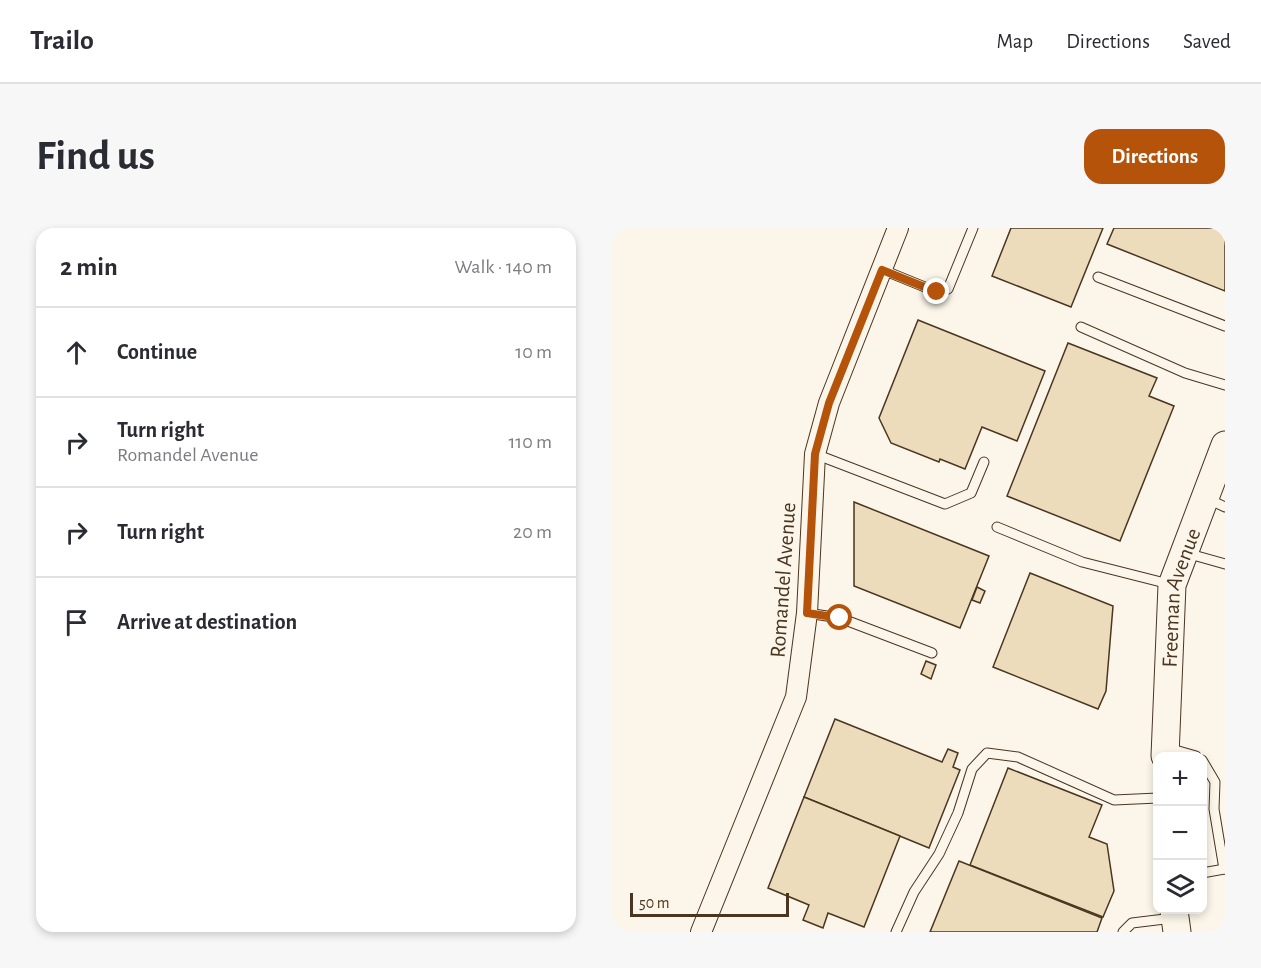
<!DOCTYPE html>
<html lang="en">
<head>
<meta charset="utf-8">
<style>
  :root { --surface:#fff; --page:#f7f7f7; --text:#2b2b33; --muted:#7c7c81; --line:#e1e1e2; --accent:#b45309 }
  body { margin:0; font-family:"Alegreya Sans",sans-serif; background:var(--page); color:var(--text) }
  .controls { position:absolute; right:18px; bottom:18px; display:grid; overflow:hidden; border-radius:12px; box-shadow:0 3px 9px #0003 }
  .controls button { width:54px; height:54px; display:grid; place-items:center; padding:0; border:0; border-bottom:2px solid var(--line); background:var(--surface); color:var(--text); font:30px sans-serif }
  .scale { position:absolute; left:18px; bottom:15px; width:159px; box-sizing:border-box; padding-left:6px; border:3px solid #4a3520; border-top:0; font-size:16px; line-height:21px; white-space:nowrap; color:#4a3520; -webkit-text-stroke:4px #fbf6e9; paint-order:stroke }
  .stop { position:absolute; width:18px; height:18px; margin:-14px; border:4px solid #b45309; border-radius:50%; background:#fff }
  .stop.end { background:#b45309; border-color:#fff; box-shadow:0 2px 6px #0008 }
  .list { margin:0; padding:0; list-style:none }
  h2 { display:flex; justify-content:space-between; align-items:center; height:78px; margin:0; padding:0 24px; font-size:26px }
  h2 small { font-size:20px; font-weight:400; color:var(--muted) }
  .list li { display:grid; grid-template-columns:39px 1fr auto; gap:18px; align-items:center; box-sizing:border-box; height:90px; padding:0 24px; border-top:2px solid var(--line) }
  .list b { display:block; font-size:22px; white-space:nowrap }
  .list p { margin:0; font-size:20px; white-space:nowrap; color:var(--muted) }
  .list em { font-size:20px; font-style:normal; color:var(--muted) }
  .icon { flex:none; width:33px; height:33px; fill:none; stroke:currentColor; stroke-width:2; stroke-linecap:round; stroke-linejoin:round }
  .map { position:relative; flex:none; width:613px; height:704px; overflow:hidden; border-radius:18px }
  header { display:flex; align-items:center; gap:36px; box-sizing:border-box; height:84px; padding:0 30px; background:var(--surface); border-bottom:2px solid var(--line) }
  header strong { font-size:28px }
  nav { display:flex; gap:33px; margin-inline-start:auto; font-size:21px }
  .intro { display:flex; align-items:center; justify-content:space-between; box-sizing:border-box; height:144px; padding:0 36px }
  h1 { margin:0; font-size:42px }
  .button { padding:15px 27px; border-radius:18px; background:var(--accent); color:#fff; font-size:21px; font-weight:700 }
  main { display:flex; gap:36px; padding:0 36px }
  aside { flex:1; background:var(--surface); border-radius:18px; box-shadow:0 3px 9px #0003 }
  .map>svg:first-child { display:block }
  .building { fill:#ecdcbc; stroke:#4a3520; stroke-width:1.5 }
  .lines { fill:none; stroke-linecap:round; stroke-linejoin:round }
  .lane-casing { stroke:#4a3520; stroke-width:11 }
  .street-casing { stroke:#4a3520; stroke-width:22 }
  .secondary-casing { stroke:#4a3520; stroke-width:29 }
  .lane { stroke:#fbf6e9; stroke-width:9 }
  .street { stroke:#fbf6e9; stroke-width:20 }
  .secondary { stroke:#fbf6e9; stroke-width:27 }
  .route { stroke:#b45309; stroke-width:8 }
  .labels { text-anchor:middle; stroke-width:4.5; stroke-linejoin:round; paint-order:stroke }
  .street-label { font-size:22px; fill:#4a3520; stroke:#fbf6e9 }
</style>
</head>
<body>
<header>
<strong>Trailo</strong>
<nav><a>Map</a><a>Directions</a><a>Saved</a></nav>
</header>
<div class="intro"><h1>Find us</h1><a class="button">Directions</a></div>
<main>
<aside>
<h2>2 min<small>Walk · 140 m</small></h2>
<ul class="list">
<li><svg class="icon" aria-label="ahead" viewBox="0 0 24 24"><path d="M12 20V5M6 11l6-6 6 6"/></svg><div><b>Continue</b></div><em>10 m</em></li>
<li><svg class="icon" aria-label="right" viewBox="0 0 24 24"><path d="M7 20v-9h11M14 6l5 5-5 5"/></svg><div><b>Turn right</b><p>Romandel Avenue</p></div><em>110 m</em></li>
<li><svg class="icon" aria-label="right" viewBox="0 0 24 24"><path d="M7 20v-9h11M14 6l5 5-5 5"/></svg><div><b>Turn right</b></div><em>20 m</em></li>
<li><svg class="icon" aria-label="arrive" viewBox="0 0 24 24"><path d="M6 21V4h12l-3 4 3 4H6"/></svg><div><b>Arrive at destination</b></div></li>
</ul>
</aside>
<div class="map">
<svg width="613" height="704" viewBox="0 0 613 704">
  <rect width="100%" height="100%" fill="#fbf6e9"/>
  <g class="building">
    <polygon points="399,0 491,0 459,79 380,48"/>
    <polygon points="502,0 613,0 613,63 495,16"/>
    <polygon points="306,92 433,143 405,213 370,199 353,241 328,231 327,234 279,215 267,190"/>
    <polygon points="456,115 545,150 537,168 562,178 508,313 395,268"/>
    <polygon points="242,274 377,328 348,400 242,358"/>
    <polygon points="418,345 501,378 494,463 486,481 381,439"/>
    <polygon points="365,359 373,363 368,375 360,372"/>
    <polygon points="314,433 324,437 319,451 309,446"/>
    <polygon points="223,491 330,534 336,521 346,525 341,539 348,542 317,620 192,569"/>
    <polygon points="396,540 490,577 477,609 495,616 502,663 491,689 358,637"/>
    <polygon points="192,569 288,608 252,699 216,685 211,700 191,692 197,677 156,660"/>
    <polygon points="347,633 490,690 485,704 318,704"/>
  </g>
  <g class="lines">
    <g class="lane-casing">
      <g id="lane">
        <polyline points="271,42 325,64 336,61 361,0"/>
        <polyline points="486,49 613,98"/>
        <polyline points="469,99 573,145 613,157"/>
        <polyline points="203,226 333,276 359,265 372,234"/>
        <polyline points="596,271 613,279"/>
        <polyline points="385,299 470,334 557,356"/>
        <polyline points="574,325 613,336"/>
        <polyline points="195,385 228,390 320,425"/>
        <polyline points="556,520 584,528"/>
        <polyline points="590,532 603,554 602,581 612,641"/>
        <polyline points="590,645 613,641"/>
        <polyline points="284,704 302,664 327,626 346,585 360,541 375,525 406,529 502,572 546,570"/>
        <polyline points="511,704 520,695 561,690"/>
      </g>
    </g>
    <g class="street-casing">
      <polyline id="street" points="89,704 184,469 195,385 203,226 217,175 286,0"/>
    </g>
    <g class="secondary-casing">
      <g id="secondary">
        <path id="s1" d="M553 528 560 357 613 217"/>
        <polyline points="562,682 565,704"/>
      </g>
    </g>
    <use href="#lane" class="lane"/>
    <use href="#street" class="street"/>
    <use href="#secondary" class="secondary"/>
  </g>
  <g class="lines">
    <polyline class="route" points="228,390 195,385 203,226 217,175 270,42 325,64"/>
  </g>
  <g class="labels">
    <g class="street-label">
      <text transform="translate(170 352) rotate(-86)" y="8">Romandel Avenue</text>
      <text dy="8" stroke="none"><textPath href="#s1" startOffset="160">Freeman Avenue</textPath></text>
    </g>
  </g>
</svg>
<div class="controls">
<button>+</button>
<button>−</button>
<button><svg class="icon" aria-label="layers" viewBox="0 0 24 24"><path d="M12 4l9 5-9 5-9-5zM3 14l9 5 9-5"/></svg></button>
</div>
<div class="scale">50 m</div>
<div class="stop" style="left:228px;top:390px"></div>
<div class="stop end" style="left:325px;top:64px"></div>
</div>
</main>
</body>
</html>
